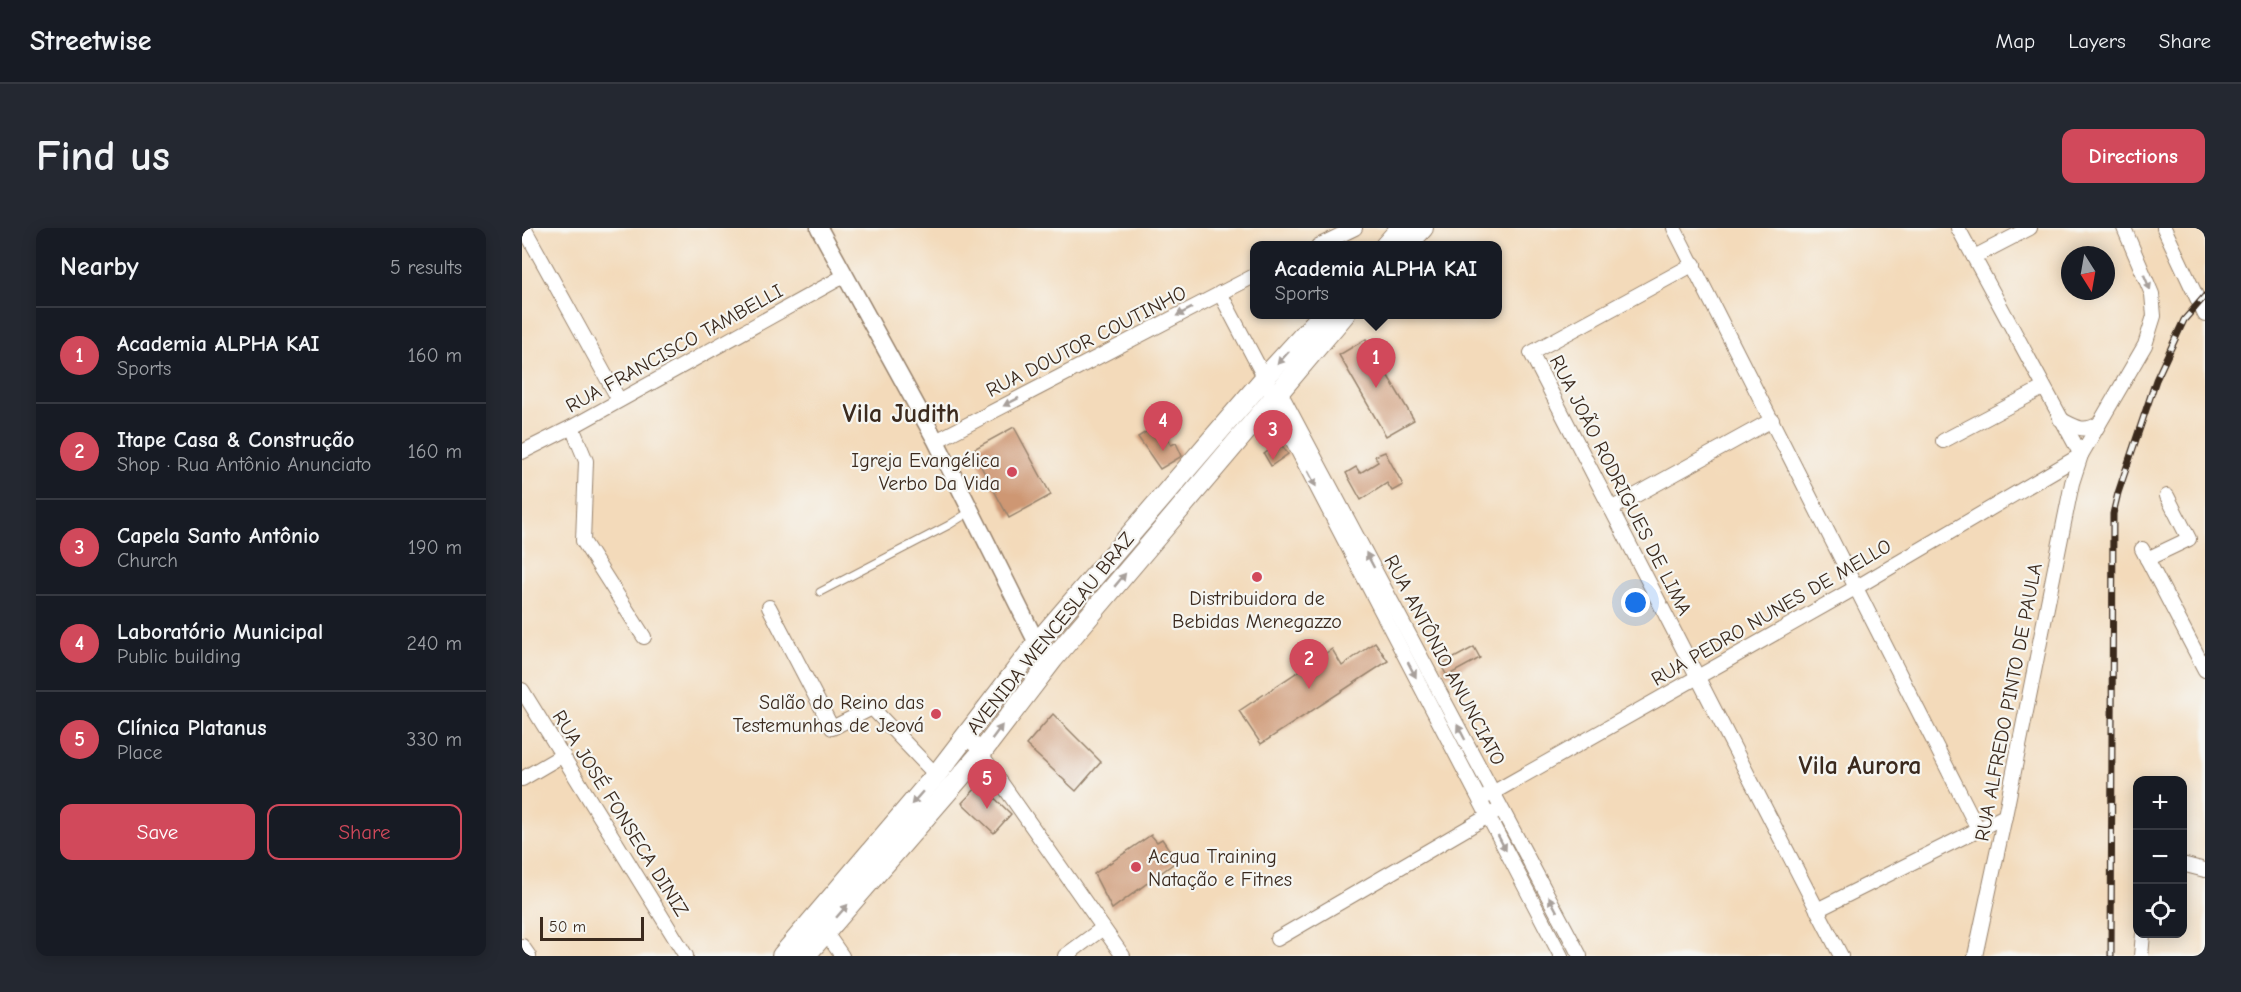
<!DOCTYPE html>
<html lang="en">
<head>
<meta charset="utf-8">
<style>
  :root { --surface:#171b24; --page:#242831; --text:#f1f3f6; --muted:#9ea1a6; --line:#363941; --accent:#d1495b }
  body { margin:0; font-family:"Comic Neue",sans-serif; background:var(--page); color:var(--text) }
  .controls { position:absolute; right:18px; bottom:18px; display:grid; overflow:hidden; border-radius:12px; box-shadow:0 3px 15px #0003 }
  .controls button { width:54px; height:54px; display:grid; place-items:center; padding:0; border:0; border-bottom:2px solid var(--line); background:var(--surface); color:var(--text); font:30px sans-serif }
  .compass { position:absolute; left:1539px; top:18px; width:54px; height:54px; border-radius:50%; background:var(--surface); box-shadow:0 3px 15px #0003; rotate:169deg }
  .scale { position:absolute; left:18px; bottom:15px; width:104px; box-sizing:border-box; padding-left:6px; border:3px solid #3b2a1e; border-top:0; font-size:16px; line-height:21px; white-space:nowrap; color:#3b2a1e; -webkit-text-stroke:4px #f6f6f2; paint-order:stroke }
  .you { position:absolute; left:1114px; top:375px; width:21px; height:21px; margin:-15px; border:4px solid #fff; border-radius:50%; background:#1a73e8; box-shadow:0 0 0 9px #1a73e833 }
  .badge { display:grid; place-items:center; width:39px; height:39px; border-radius:50%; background:var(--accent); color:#fff; font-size:20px; font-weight:700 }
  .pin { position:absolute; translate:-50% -50px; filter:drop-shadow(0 2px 3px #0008) }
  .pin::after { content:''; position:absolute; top:32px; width:21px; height:18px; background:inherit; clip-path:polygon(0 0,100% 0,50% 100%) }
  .popup { position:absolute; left:728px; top:13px; width:252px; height:78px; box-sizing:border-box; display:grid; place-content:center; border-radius:12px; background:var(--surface); filter:drop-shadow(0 2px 4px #0005); font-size:20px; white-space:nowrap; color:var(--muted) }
  .popup b { font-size:22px; color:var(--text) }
  .popup::after { content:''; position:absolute; left:50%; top:100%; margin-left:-12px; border:12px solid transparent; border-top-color:var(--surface) }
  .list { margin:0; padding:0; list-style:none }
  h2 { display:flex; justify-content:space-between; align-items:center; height:78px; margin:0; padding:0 24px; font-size:26px }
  h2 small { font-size:20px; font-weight:400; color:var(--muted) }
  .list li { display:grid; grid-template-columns:39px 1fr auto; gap:18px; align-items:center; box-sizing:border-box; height:96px; padding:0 24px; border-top:2px solid var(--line) }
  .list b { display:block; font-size:22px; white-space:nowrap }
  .list p { margin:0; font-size:20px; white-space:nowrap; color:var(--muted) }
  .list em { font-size:20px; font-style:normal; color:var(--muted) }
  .actions { display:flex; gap:12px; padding:18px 24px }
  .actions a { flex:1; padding:14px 0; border:2px solid var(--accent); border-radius:12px; text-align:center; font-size:21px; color:var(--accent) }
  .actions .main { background:var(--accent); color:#fff }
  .icon { flex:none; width:33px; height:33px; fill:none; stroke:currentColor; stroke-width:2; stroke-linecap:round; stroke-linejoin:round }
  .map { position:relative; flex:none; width:1683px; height:728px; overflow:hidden; border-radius:12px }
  header { display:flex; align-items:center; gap:36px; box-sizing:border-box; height:84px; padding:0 30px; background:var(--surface); border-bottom:2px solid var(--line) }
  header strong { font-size:28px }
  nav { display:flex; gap:33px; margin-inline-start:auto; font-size:21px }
  .intro { display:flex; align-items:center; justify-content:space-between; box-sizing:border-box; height:144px; padding:0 36px }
  h1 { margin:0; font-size:42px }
  .button { padding:15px 27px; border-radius:12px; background:var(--accent); color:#fff; font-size:21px; font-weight:700 }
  main { display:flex; gap:36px; padding:0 36px }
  aside { flex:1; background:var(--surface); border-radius:12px; box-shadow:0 3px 15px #0003 }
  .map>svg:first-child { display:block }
  .building { fill:#ce9773 }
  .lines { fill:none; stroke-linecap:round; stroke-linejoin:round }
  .service-casing { stroke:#97826c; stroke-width:9 }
  .minor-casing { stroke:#97826c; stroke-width:16 }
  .tertiary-casing { stroke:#97826c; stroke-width:19 }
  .secondary-casing { stroke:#97826c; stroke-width:22 }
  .service { stroke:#fff; stroke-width:7 }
  .minor { stroke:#fff; stroke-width:14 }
  .tertiary { stroke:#fff; stroke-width:16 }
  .secondary { stroke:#fff; stroke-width:20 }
  .rail-casing { stroke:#3b2a1e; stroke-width:7 }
  .rail { stroke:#f6f6f2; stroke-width:4.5; stroke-dasharray:14; stroke-linecap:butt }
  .oneway { fill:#a79f9a }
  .poi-dot { fill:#d1495b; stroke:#f6f6f2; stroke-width:2 }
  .labels { text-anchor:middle; stroke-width:4.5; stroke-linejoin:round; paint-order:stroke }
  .street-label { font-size:20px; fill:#3b2a1e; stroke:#f6f6f2 }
  .poi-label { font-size:20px; fill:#3b2a1e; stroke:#f6f6f2; text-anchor:end }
  .district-label { font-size:26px; font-weight:bold; fill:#3b2a1e; stroke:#f6f6f2 }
</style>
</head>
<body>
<header>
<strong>Streetwise</strong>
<nav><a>Map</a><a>Layers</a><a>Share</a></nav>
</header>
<div class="intro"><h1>Find us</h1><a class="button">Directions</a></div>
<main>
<aside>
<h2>Nearby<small>5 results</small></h2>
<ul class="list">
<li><span class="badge">1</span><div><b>Academia ALPHA KAI</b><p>Sports</p></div><em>160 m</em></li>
<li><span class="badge">2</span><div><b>Itape Casa &amp; Construção</b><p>Shop · Rua Antônio Anunciato</p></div><em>160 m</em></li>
<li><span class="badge">3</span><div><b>Capela Santo Antônio</b><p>Church</p></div><em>190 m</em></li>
<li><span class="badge">4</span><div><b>Laboratório Municipal</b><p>Public building</p></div><em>240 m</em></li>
<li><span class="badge">5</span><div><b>Clínica Platanus</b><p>Place</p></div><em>330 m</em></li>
</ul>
<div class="actions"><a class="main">Save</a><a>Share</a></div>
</aside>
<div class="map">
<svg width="1683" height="728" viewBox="0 0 1683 728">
  <rect width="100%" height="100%" fill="#f6f6f2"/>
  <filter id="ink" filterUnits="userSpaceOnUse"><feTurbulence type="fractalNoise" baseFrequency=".0167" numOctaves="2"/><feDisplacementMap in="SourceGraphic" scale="12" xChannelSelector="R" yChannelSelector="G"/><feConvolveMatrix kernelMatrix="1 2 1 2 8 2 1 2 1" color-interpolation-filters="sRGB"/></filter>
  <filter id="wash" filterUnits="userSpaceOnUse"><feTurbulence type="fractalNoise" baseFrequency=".008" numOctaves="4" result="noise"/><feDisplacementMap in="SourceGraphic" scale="24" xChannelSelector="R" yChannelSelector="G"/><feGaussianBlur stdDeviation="1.35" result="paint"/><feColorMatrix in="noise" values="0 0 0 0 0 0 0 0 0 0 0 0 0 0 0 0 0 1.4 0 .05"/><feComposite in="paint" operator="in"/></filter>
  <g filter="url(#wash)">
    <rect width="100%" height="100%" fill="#f3daba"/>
    <g id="blocks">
      <g class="building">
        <polygon points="844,111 892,192 864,208 817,127"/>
        <polygon points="637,196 649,217 654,215 660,228 638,241 616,209"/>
        <polygon points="492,199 529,267 487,290 450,222"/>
        <polygon points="758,215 766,226 749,238 742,226"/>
        <polygon points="863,224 881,257 870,263 865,255 839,272 824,245 834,239 838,245 856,234 853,228"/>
        <polygon points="853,414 866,433 739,516 717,483 810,421 820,438"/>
        <polygon points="952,419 958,430 925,448 919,437"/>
        <polygon points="531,486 579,534 554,563 504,517"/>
        <polygon points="458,556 489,586 472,605 440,575"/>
        <polygon points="629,607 635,614 640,611 655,633 590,681 572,646"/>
      </g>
    </g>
  </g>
  <g filter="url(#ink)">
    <use href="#blocks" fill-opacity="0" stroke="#97826c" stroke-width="1.5"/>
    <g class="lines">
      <g class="service-casing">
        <polyline id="service" points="298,364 427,297 449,283"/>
      </g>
      <g class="minor-casing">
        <g id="minor">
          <polyline points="2,0 97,172"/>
          <polyline points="1152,0 1456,601"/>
          <polyline points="1436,0 1559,227"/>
          <polyline points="1642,0 1683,87"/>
          <polyline points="796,18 833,0"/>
          <polyline points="1452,29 1508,0"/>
          <polyline points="1172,36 1009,125 1319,728"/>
          <polyline points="698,65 748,160 750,173 1039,728"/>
          <polyline points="752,161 758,164 1058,728"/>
          <path d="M1538 191C1554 199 1560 205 1577 196"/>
          <polyline points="50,199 64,233 61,313 122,409"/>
          <polyline points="414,213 732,48"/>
          <polyline points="1421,213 1521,160"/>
          <polyline points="0,224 50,199 322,48"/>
          <polyline points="1089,281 1250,192"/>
          <polyline points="1620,321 1683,442"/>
          <polyline points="1625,331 1667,311 1645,268"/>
          <polyline points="247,379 310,500 350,480 414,547"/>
          <polyline points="0,462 164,728"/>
          <polyline points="445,506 601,728"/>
          <polyline points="0,551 41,527"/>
          <polyline points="958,572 1335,359 1559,227"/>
          <polyline points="1660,636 1683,642"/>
          <polyline points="1295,682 1483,588"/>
          <polyline points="299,698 320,728"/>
          <polyline points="755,711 973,584"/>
          <polyline points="0,718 7,728"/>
          <polyline points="543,728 581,700"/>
          <polyline points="1453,728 1483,588 1550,255 1559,227 1623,117 1632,88 1630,66 1602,0"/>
          <polyline points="1619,728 1621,706"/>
        </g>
      </g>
      <g class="tertiary-casing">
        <polyline id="tertiary" points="297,0 414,213 515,415 531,431"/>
      </g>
      <g class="secondary-casing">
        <g id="secondary">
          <polyline points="863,18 879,0"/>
          <polyline points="884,18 901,0"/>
          <polyline points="260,728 414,547 515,415 747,145 801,86"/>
          <polyline points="283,728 459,525 531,431 823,86"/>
        </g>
      </g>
      <use href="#service" class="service"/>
      <use href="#minor" class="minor"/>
      <use href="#tertiary" class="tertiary"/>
      <use href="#secondary" class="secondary"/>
      <g class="rail-casing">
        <polyline id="rail" points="1589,728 1591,286 1596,265 1634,152 1662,92 1683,68"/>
      </g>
      <use href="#rail" class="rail"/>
    </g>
    <defs><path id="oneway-solid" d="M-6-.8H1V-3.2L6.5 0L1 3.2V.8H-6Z" transform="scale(1.5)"/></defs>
    <g class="oneway">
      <use href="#oneway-solid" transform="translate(1625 54) rotate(67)"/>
      <use href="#oneway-solid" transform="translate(662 84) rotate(153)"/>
      <use href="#oneway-solid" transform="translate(761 130) rotate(132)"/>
      <use href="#oneway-solid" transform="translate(489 174) rotate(153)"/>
      <use href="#oneway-solid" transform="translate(790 251) rotate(62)"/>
      <use href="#oneway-solid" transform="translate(848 332) rotate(-118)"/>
      <use href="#oneway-solid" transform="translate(598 352) rotate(-50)"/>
      <use href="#oneway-solid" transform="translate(890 442) rotate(62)"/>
      <use href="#oneway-solid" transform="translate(475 504) rotate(-53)"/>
      <use href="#oneway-solid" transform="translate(939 504) rotate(-118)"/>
      <use href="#oneway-solid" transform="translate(395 570) rotate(131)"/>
      <use href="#oneway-solid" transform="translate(980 615) rotate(62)"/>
      <use href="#oneway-solid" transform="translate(1031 676) rotate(-118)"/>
      <use href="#oneway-solid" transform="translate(320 683) rotate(-49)"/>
    </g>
  </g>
  <g class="poi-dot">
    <circle cx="490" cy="244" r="6"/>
    <circle cx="735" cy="349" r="6"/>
    <circle cx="414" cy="486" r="6"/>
    <circle cx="614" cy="639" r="6"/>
  </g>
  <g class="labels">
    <g class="street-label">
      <text transform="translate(564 113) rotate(-27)" y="7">RUA DOUTOR COUTINHO</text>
      <text transform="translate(152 120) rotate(-29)" y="7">RUA FRANCISCO TAMBELLI</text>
      <text transform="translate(1099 257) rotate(63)" y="7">RUA JOÃO RODRIGUES DE LIMA</text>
      <text transform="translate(1249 384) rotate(-30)" y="7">RUA PEDRO NUNES DE MELLO</text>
      <text transform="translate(528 405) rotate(-51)" y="7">AVENIDA WENCESLAU BRAZ</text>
      <text transform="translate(923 432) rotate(62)" y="7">RUA ANTÔNIO ANUNCIATO</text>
      <text transform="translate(1486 474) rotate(-79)" y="7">RUA ALFREDO PINTO DE PAULA</text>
      <text transform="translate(99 585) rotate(58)" y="7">RUA JOSÉ FONSECA DINIZ</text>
    </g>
    <g class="poi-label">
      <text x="478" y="239">Igreja Evangélica<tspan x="478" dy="23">Verbo Da Vida</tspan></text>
      <text x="735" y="377" text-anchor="middle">Distribuidora de<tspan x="735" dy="23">Bebidas Menegazzo</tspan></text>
      <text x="402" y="481">Salão do Reino das<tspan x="402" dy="23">Testemunhas de Jeová</tspan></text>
      <text x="626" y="635" text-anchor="start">Acqua Training<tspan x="626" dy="23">Natação e Fitnes</tspan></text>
    </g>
    <g class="district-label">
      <text x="379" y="194">Vila Judith</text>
      <text x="1338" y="546">Vila Aurora</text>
    </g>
  </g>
</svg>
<div class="controls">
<button>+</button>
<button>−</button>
<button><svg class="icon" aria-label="locate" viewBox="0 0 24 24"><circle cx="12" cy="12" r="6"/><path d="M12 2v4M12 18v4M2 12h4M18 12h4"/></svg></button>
</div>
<svg class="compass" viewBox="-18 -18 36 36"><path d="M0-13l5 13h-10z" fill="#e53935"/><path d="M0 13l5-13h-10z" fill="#9ea1a6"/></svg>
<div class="scale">50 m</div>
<div class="you"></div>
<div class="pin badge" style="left:854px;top:160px">1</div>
<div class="popup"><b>Academia ALPHA KAI</b>Sports</div>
<div class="pin badge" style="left:787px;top:461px">2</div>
<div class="pin badge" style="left:751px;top:232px">3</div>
<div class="pin badge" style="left:641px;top:223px">4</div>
<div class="pin badge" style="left:465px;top:581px">5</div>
</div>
</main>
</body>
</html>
